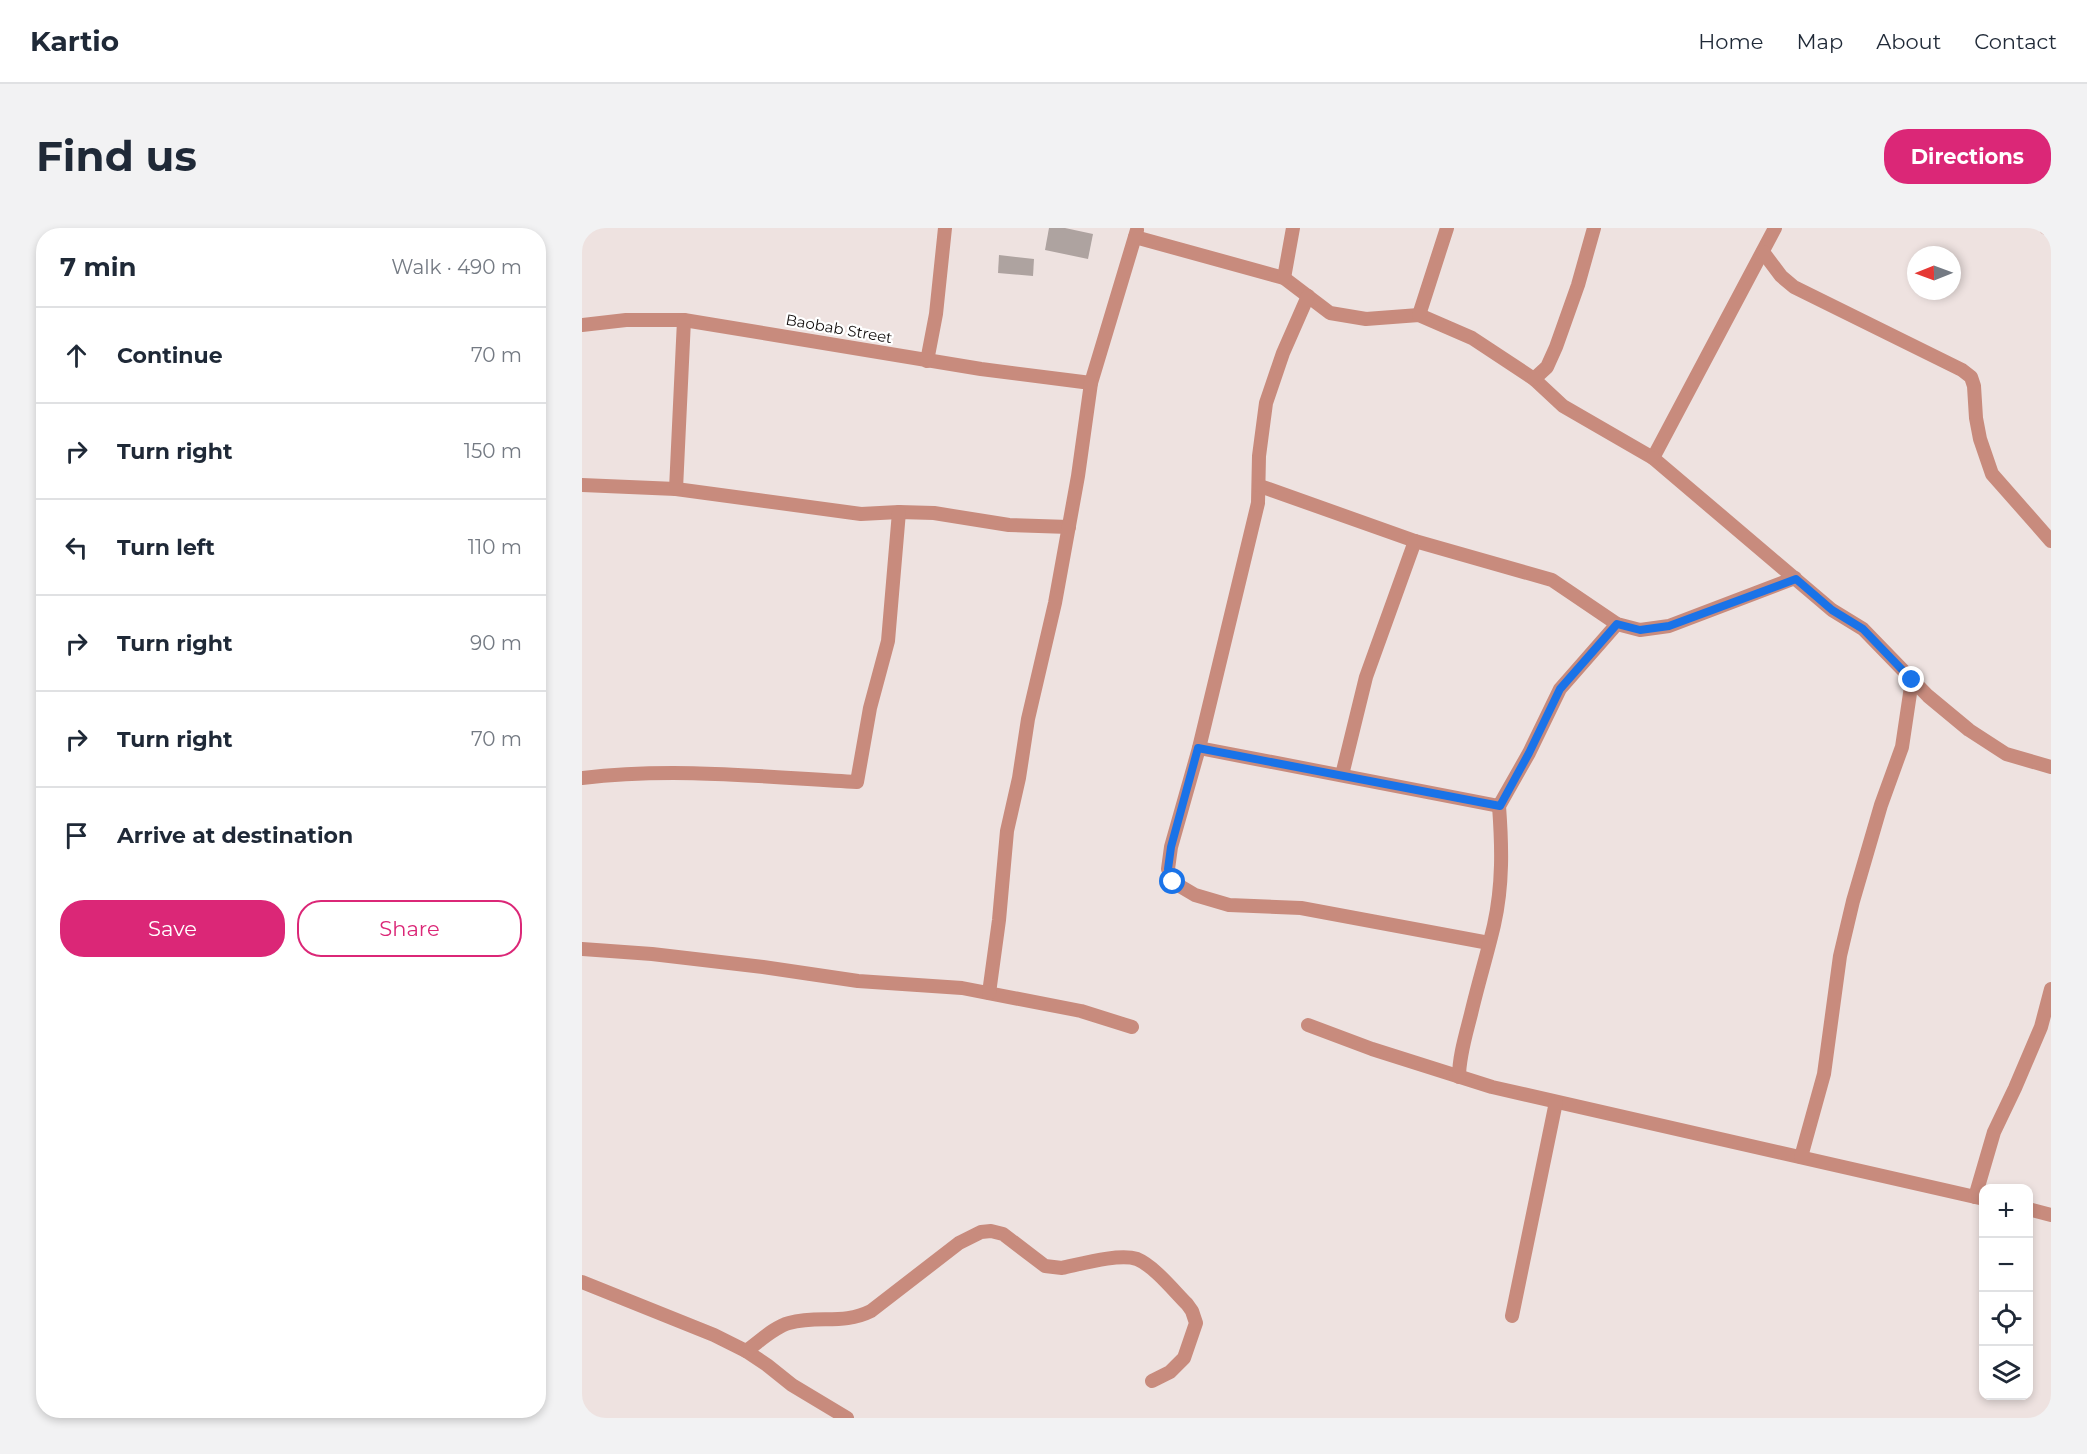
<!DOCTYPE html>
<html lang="en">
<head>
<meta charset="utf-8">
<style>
  :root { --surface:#fff; --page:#f2f2f3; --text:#1f2937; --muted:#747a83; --line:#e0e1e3; --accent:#db2777 }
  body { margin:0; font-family:Montserrat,sans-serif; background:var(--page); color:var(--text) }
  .controls { position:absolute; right:18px; bottom:18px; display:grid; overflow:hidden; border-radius:12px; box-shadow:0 3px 9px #0003 }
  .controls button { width:54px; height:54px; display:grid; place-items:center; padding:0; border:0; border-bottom:2px solid var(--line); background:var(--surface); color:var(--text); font:30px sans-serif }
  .compass { position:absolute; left:1325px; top:18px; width:54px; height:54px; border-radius:50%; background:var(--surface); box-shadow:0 3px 9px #0003; rotate:269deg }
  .stop { position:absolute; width:18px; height:18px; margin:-14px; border:4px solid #1a73e8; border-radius:50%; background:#fff }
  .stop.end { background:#1a73e8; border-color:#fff; box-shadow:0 2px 6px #0008 }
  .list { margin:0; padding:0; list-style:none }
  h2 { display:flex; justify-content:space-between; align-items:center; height:78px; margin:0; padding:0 24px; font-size:26px }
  h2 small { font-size:20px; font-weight:400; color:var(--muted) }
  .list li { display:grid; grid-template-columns:39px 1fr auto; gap:18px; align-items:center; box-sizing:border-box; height:96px; padding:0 24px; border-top:2px solid var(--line) }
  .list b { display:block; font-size:22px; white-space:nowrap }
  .list em { font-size:20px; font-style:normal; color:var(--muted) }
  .actions { display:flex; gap:12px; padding:18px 24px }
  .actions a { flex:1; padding:14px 0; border:2px solid var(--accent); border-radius:24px; text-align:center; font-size:21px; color:var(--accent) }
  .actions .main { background:var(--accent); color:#fff }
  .icon { flex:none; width:33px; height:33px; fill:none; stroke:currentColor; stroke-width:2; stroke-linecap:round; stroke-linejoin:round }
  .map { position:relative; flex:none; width:1469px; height:1190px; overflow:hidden; border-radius:24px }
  header { display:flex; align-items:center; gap:36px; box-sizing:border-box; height:84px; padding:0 30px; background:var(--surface); border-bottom:2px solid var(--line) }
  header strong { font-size:28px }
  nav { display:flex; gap:33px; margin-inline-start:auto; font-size:21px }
  .intro { display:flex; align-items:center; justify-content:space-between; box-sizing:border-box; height:144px; padding:0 36px }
  h1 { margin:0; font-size:42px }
  .button { padding:15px 27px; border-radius:24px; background:var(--accent); color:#fff; font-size:21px; font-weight:700 }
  main { display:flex; gap:36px; padding:0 36px }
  aside { flex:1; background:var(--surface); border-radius:24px; box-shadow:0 3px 9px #0003 }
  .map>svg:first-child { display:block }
  .building { fill:#aea3a0 }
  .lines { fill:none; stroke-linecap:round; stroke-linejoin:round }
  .minor { stroke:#c88b7d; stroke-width:14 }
  .route { stroke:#1a73e8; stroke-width:8 }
  .labels { text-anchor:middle; stroke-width:4.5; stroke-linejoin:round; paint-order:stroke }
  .street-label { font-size:15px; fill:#14100f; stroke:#fff }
</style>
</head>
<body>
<header>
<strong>Kartio</strong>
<nav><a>Home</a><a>Map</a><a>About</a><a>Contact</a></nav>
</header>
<div class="intro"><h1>Find us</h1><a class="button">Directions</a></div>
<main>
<aside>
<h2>7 min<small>Walk · 490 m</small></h2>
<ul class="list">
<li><svg class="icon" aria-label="ahead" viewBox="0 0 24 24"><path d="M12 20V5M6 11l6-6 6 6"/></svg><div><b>Continue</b></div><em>70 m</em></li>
<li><svg class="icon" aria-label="right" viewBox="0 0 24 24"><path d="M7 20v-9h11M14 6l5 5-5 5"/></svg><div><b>Turn right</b></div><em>150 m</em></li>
<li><svg class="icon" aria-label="left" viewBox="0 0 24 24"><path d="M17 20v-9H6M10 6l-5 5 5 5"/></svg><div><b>Turn left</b></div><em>110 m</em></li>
<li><svg class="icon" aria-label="right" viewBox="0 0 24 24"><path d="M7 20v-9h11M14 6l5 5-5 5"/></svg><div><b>Turn right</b></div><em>90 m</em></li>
<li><svg class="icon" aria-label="right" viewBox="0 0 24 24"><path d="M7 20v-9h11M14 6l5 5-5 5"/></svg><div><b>Turn right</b></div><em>70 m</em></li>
<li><svg class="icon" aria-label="arrive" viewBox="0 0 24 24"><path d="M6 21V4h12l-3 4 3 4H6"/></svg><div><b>Arrive at destination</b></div></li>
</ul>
<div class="actions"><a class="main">Save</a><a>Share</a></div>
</aside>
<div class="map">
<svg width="1469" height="1190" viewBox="0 0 1469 1190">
  <rect width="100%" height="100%" fill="#eee2e0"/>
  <g class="building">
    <polygon points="467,0 483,0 511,6 506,31 463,22"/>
    <polygon points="417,27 452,31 451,48 416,45"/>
  </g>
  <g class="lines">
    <g class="minor">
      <polyline points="1464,0 1469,2"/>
      <polyline points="553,9 702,50 748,85 784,91 837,87 890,110 952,151 981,178 1071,230 1193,0"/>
      <polyline points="1181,24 1199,48 1212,59 1380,142 1389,149 1392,158 1394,190 1398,211 1410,246 1469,313"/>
      <polyline points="702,50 711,0"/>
      <polyline points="726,68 701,125 684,175 677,228 676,275 617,520 589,619 586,641 591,654 613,667 647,677 719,680 907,715"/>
      <polyline points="837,87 865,0"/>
      <polyline points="0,97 44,92 102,92 399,141 509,155"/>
      <polyline points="345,133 354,86 363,0"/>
      <polyline points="952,151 965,139 974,119 996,57 1012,0"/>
      <polyline points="1071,230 1250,382 1281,401 1346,468 1387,502 1424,526 1469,539"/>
      <polyline points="0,257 94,261 279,286 317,284 352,285 427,297 487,299"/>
      <polyline points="678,258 833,313 970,352 1035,396 1058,402 1087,398 1213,350"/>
      <polyline points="94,261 102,92"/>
      <polyline points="617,520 917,578 947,525 978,461 1035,396"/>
      <polyline points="760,547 784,449 833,313"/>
      <path d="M0 550C92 539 183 549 275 554L288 480 306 413 317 284"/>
      <polyline points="0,721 70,726 181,739 276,753 380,760 499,783 550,799"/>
      <polyline points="407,765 417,692 425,603 437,550 446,491 473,375 496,248 509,155 555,2"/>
      <polyline points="726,797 790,821 910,859 1402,971"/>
      <path d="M877 849C877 828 884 806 889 786 896 756 905 727 912 697 921 657 920 618 917 578"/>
      <polyline points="1219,929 1242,846 1258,728 1271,673 1299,577 1320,519 1330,452"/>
      <polyline points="1393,969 1412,904 1433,860 1459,799 1469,761"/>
      <polyline points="1446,981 1469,987"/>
      <polyline points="0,1054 132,1107 164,1123 185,1137 210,1157 265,1190"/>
      <polyline points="930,1088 974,874"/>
      <path d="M164 1123C177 1114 192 1099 207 1095 237 1087 261 1097 289 1083L377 1015 399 1004 409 1003 421 1006 463 1038 480 1040C499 1036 537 1025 555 1031 572 1038 592 1063 605 1076L610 1083 614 1095 602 1130 588 1144 570 1153"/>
    </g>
  </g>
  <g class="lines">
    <polyline class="route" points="591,654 586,641 589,619 616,520 918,578 947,525 978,461 1035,396 1058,402 1087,398 1214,351 1250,382 1281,401 1330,452"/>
  </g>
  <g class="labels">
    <g class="street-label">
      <text transform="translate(257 101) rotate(10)" y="5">Baobab Street</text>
    </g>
  </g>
</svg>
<div class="controls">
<button>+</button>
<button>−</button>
<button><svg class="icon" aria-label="locate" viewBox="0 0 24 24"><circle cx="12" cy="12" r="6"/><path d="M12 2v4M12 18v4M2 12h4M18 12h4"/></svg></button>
<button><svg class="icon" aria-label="layers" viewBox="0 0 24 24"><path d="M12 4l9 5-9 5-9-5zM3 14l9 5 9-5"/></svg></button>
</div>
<svg class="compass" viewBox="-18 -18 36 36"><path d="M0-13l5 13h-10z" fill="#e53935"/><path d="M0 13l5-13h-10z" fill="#747a83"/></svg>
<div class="stop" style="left:591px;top:654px"></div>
<div class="stop end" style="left:1330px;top:452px"></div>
</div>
</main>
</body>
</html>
